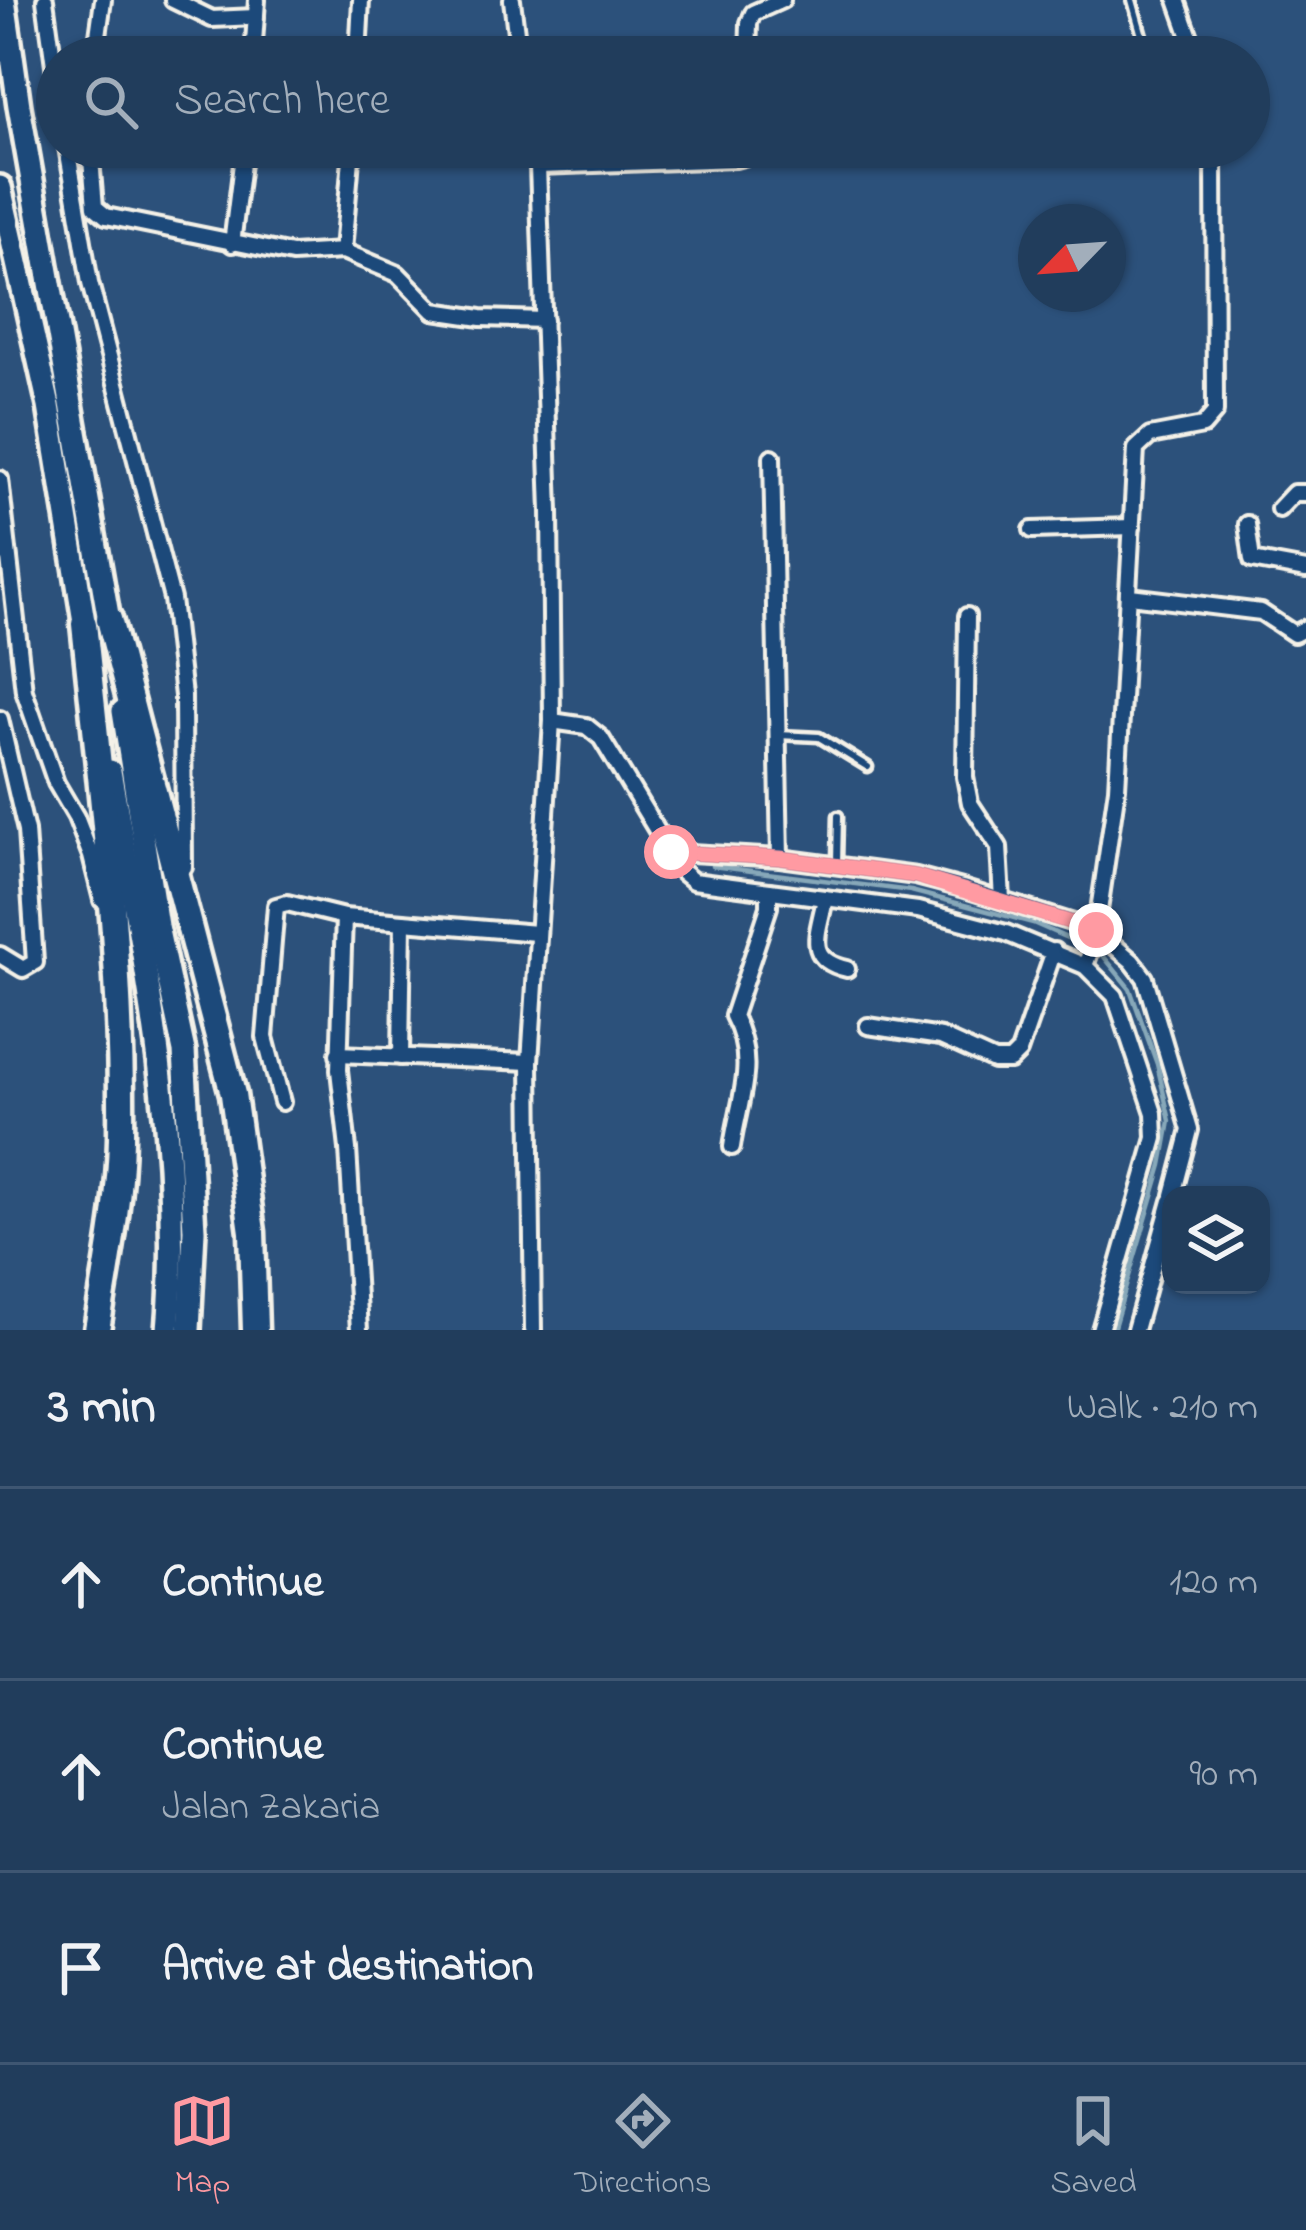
<!DOCTYPE html>
<html lang="en">
<head>
<meta charset="utf-8">
<style>
  :root { --surface:#213d5c; --page:#294462; --text:#f1f3f6; --muted:#a2aebb; --line:#3e5672; --accent:#ff9aa2 }
  body { margin:0; font-family:"Indie Flower",sans-serif; background:var(--page); color:var(--text) }
  .controls { position:absolute; right:36px; bottom:36px; display:grid; overflow:hidden; border-radius:24px; box-shadow:0 3px 9px #0004 }
  .controls button { width:108px; height:108px; display:grid; place-items:center; padding:0; border:0; border-bottom:3px solid var(--line); background:var(--surface); color:var(--text); font:60px sans-serif }
  .compass { position:absolute; left:1018px; top:204px; width:108px; height:108px; border-radius:50%; background:var(--surface); box-shadow:0 3px 9px #0004; rotate:245deg }
  .stop { position:absolute; width:36px; height:36px; margin:-27px; border:9px solid #ff9aa2; border-radius:50%; background:#fff }
  .stop.end { background:#ff9aa2; border-color:#fff; box-shadow:0 3px 12px #0008 }
  .list { margin:0; padding:0; list-style:none }
  h2 { display:flex; justify-content:space-between; align-items:center; height:156px; margin:0; padding:0 48px; font-size:51px }
  h2 small { font-size:39px; font-weight:400; color:var(--muted) }
  .list li { display:grid; grid-template-columns:78px 1fr auto; gap:36px; align-items:center; box-sizing:border-box; height:192px; padding:0 48px; border-top:3px solid var(--line) }
  .list b { display:block; font-size:45px; white-space:nowrap }
  .list p { margin:0; font-size:39px; white-space:nowrap; color:var(--muted) }
  .list em { font-size:39px; font-style:normal; color:var(--muted) }
  .icon { flex:none; width:66px; height:66px; fill:none; stroke:currentColor; stroke-width:2; stroke-linecap:round; stroke-linejoin:round }
  .map { position:relative; flex:none; width:1306px; height:1330px; overflow:hidden }
  .search { position:absolute; background:var(--surface); box-shadow:0 3px 9px #0004; left:36px; right:36px; top:36px; height:132px; display:flex; align-items:center; gap:30px; box-sizing:border-box; padding:0 42px; border-radius:66px; color:var(--muted); font-size:45px }
  .sheet { height:732px; background:var(--surface) }
  nav { display:flex; justify-content:space-around; align-items:center; box-sizing:border-box; height:168px; border-top:3px solid var(--line); background:var(--surface); font-size:33px; color:var(--muted) }
  nav a { display:grid; justify-items:center; gap:6px }
  nav .on { color:var(--accent) }
  .map>svg:first-child { display:block }
  .lines { fill:none; stroke-linecap:round; stroke-linejoin:round }
  .stream { stroke:#87a8b9; stroke-width:4.5 }
  .lane-casing { stroke:#f4f1e8; stroke-width:15 }
  .street-casing { stroke:#f4f1e8; stroke-width:22 }
  .primary-casing { stroke:#f4f1e8; stroke-width:30 }
  .highway-casing { stroke:#f4f1e8; stroke-width:33 }
  .lane { stroke:#1f4a7a; stroke-width:6 }
  .street { stroke:#1f4a7a; stroke-width:14 }
  .primary { stroke:#1f4a7a; stroke-width:21 }
  .highway { stroke:#1f4a7a; stroke-width:24 }
  .route { stroke:#ff9aa2; stroke-width:15 }
</style>
</head>
<body>
<div class="map">
<svg width="1306" height="1330" viewBox="0 0 1306 1330">
  <rect width="100%" height="100%" fill="#2c517b"/>
  <filter id="ink" filterUnits="userSpaceOnUse"><feTurbulence type="fractalNoise" baseFrequency=".00833" numOctaves="2"/><feDisplacementMap in="SourceGraphic" scale="24" xChannelSelector="R" yChannelSelector="G"/><feConvolveMatrix kernelMatrix="1 2 1 2 8 2 1 2 1" color-interpolation-filters="sRGB"/></filter>
  <g filter="url(#ink)">
    <g class="lines">
      <polyline class="stream" points="712,866 911,891 1033,923 1101,953 1130,989 1157,1064 1170,1121 1162,1165 1113,1330"/>
      <g class="lane-casing">
        <g id="lane">
          <polyline points="1132,0 1148,57"/>
          <polyline points="779,735 819,737 868,767"/>
          <polyline points="837,862 838,816"/>
        </g>
      </g>
      <g class="street-casing">
        <g id="street">
          <polyline points="45,0 57,87"/>
          <polyline points="173,0 212,19 256,17"/>
          <polyline points="512,0 519,57"/>
          <polyline points="1177,0 1197,57"/>
          <polyline points="95,57 103,0"/>
          <polyline points="253,57 257,0"/>
          <polyline points="358,57 361,0"/>
          <polyline points="748,57 749,23 753,13 782,0"/>
          <polyline points="67,147 90,283 172,599 183,696 184,867"/>
          <polyline points="90,147 95,207 106,216 292,254 343,251 398,274 434,311 481,318 544,320"/>
          <polyline points="538,166 735,159 750,155 753,147"/>
          <polyline points="232,244 244,147"/>
          <polyline points="343,251 352,147"/>
          <polyline points="772,457 780,858"/>
          <polyline points="0,479 24,691 56,783 76,817 91,856 102,900"/>
          <polyline points="1279,509 1294,493 1306,493"/>
          <polyline points="1247,524 1252,560 1306,570"/>
          <polyline points="1032,530 1132,527"/>
          <polyline points="1130,596 1261,612 1294,634 1306,628"/>
          <polyline points="967,616 965,777 970,803 999,847 1002,900"/>
          <polyline points="0,719 26,831 35,962 23,969 0,955"/>
          <polyline points="552,721 586,726 601,738 682,872 693,881 918,910 1006,933 1085,966 1115,996 1154,1113 1155,1138 1100,1330"/>
          <polyline points="672,852 780,858 916,876 962,888 1096,930 1132,961 1145,978 1190,1130 1173,1195"/>
          <path d="M825 898C819 933 803 959 847 969"/>
          <polyline points="344,917 339,1070 348,1149 359,1330"/>
          <polyline points="1085,966 1095,938 1117,788 1136,449 1150,436 1203,426 1215,412 1214,147"/>
          <polyline points="868,1026 941,1037 994,1061 1010,1061 1019,1052 1054,951"/>
          <polyline points="338,1054 530,1062"/>
          <polyline points="401,1057 403,922"/>
          <polyline points="282,1102 265,1037 276,906 287,903 344,917 536,933"/>
          <path d="M732 1147C739 1098 758 1062 733 1016L769 907V891"/>
          <polyline points="533,1330 530,1062 552,721 550,511 538,166 534,147"/>
          <polyline points="1135,1330 1171,1201"/>
        </g>
      </g>
      <g class="primary-casing">
        <g id="primary">
          <polyline points="4,0 19,106 111,632"/>
          <polyline points="0,187 49,406 87,640"/>
          <polyline points="123,711 157,926 184,1051 194,1230 189,1330"/>
          <path d="M110 771C143 956 184 1141 168 1330"/>
        </g>
      </g>
      <g class="highway-casing">
        <g id="highway">
          <polyline points="109,619 233,1094 252,1232 255,1330"/>
          <path d="M84 624C102 794 123 966 121 1138 120 1203 107 1266 97 1330"/>
        </g>
      </g>
      <use href="#lane" class="lane"/>
      <use href="#street" class="street"/>
      <use href="#primary" class="primary"/>
      <use href="#highway" class="highway"/>
    </g>
  </g>
  <g class="lines" filter="url(#ink)">
    <polyline class="route" points="671,852 780,858 916,876 1096,930"/>
  </g>
</svg>
<div class="controls">
<button><svg class="icon" aria-label="layers" viewBox="0 0 24 24"><path d="M12 4l9 5-9 5-9-5zM3 14l9 5 9-5"/></svg></button>
</div>
<svg class="compass" viewBox="-18 -18 36 36"><path d="M0-13l5 13h-10z" fill="#e53935"/><path d="M0 13l5-13h-10z" fill="#a2aebb"/></svg>
<div class="stop" style="left:671px;top:852px"></div>
<div class="stop end" style="left:1096px;top:930px"></div>
<div class="search"><svg class="icon" aria-label="search" viewBox="0 0 24 24"><circle cx="10" cy="10" r="6"/><path d="M15 15l6 6"/></svg>Search here</div>
</div>
<section class="sheet">
<h2>3 min<small>Walk · 210 m</small></h2>
<ul class="list">
<li><svg class="icon" aria-label="ahead" viewBox="0 0 24 24"><path d="M12 20V5M6 11l6-6 6 6"/></svg><div><b>Continue</b></div><em>120 m</em></li>
<li><svg class="icon" aria-label="ahead" viewBox="0 0 24 24"><path d="M12 20V5M6 11l6-6 6 6"/></svg><div><b>Continue</b><p>Jalan Zakaria</p></div><em>90 m</em></li>
<li><svg class="icon" aria-label="arrive" viewBox="0 0 24 24"><path d="M6 21V4h12l-3 4 3 4H6"/></svg><div><b>Arrive at destination</b></div></li>
</ul>
</section>
<nav>
<a class="on"><svg class="icon" aria-label="map" viewBox="0 0 24 24"><path d="M3 6l6-2 6 2 6-2v14l-6 2-6-2-6 2zM9 4v14M15 6v14"/></svg>Map</a>
<a><svg class="icon" aria-label="directions" viewBox="0 0 24 24"><path d="M12 3l9 9-9 9-9-9zM9 14v-3h6M13 9l2 2-2 2"/></svg>Directions</a>
<a><svg class="icon" aria-label="saved" viewBox="0 0 24 24"><path d="M7 4h10v16l-5-4-5 4z"/></svg>Saved</a>
</nav>
</body>
</html>
